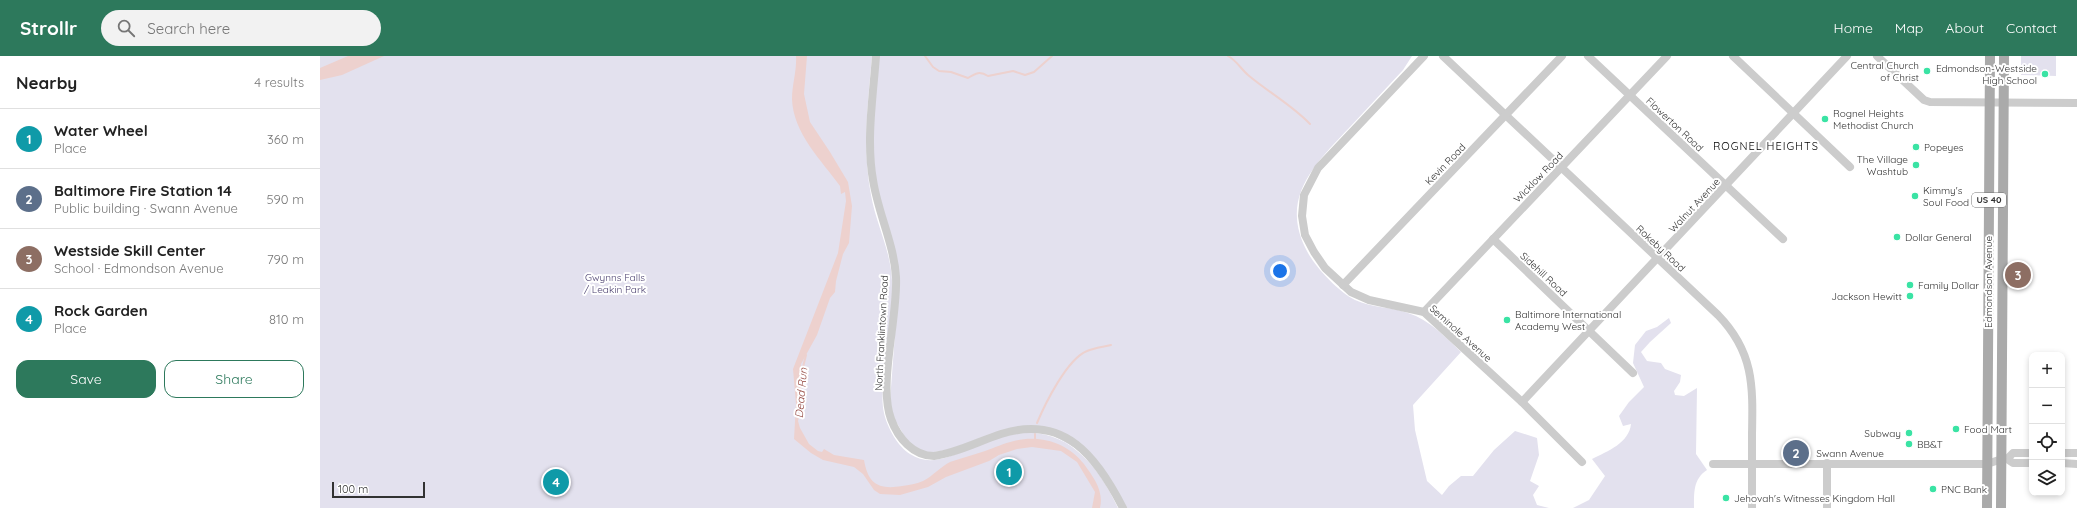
<!DOCTYPE html>
<html lang="en">
<head>
<meta charset="utf-8">
<style>
  :root { --surface:#fff; --page:#f2f2f2; --text:#222; --muted:#767676; --line:#e0e0e0; --accent:#2d795c }
  body { margin:0; font-family:Quicksand,sans-serif; background:var(--page); color:var(--text) }
  .controls { position:absolute; right:12px; bottom:12px; display:grid; overflow:hidden; border-radius:8px; box-shadow:0 2px 6px #0003 }
  .controls button { width:36px; height:36px; display:grid; place-items:center; padding:0; border:0; border-bottom:1px solid var(--line); background:var(--surface); color:var(--text); font:20px sans-serif }
  .scale { position:absolute; left:12px; bottom:10px; width:93px; box-sizing:border-box; padding-left:4px; border:2px solid #323232; border-top:0; font-size:11px; line-height:14px; white-space:nowrap; color:#323232; -webkit-text-stroke:3px #fff; paint-order:stroke }
  .you { position:absolute; left:960px; top:215px; width:14px; height:14px; margin:-10px; border:3px solid #fff; border-radius:50%; background:#1a73e8; box-shadow:0 0 0 6px #1a73e833 }
  .badge { display:grid; place-items:center; width:26px; height:26px; border-radius:50%; background:var(--accent); color:#fff; font-size:13px; font-weight:700 }
  .pin { position:absolute; translate:-50% -50%; border:2px solid #fff; box-shadow:0 1px 4px #0006 }
  .list { margin:0; padding:0; list-style:none }
  h2 { display:flex; justify-content:space-between; align-items:center; height:52px; margin:0; padding:0 16px; font-size:17px }
  h2 small { font-size:13px; font-weight:400; color:var(--muted) }
  .list li { display:grid; grid-template-columns:26px 1fr auto; gap:12px; align-items:center; box-sizing:border-box; height:60px; padding:0 16px; border-top:1px solid var(--line) }
  .list b { display:block; font-size:15px; white-space:nowrap }
  .list p { margin:0; font-size:13px; white-space:nowrap; color:var(--muted) }
  .list em { font-size:13px; font-style:normal; color:var(--muted) }
  .actions { display:flex; gap:8px; padding:12px 16px }
  .actions a { flex:1; padding:9px 0; border:1px solid var(--accent); border-radius:12px; text-align:center; font-size:14px; color:var(--accent) }
  .actions .main { background:var(--accent); color:#fff }
  .icon { flex:none; width:22px; height:22px; fill:none; stroke:currentColor; stroke-width:2; stroke-linecap:round; stroke-linejoin:round }
  .map { position:relative; flex:none; width:1757px; height:452px; overflow:hidden }
  header { display:flex; align-items:center; gap:24px; box-sizing:border-box; height:56px; padding:0 20px; background:var(--accent); color:#fff }
  header strong { font-size:19px }
  nav { display:flex; gap:22px; margin-inline-start:auto; font-size:14px }
  .search { width:280px; height:36px; background:var(--page); display:flex; align-items:center; gap:10px; box-sizing:border-box; padding:0 14px; border-radius:22px; color:var(--muted); font-size:15px }
  main { display:flex }
  aside { flex:1; background:var(--surface) }
  .map>svg:first-child { display:block }
  .green { fill:#e3e1ee }
  .water { fill:#edd1ce }
  .lines { fill:none; stroke-linecap:round; stroke-linejoin:round }
  .stream { stroke:#edd1ce; stroke-width:2 }
  .minor { stroke:#ccc; stroke-width:8 }
  .major { stroke:#aaa; stroke-width:10 }
  .poi-dot { fill:#3ae3a4; stroke:#fff; stroke-width:1.5 }
  .labels { text-anchor:middle; stroke-width:4; stroke-linejoin:round; paint-order:stroke }
  .shield { fill:#fff; stroke:#707070; stroke-width:1 }
  .shield-label { font-size:9px; font-weight:bold; fill:#323232 }
  .poi-label { font-size:10px; fill:#323232; stroke:#fff; text-anchor:start }
  .street-label { font-size:10px; fill:#323232; stroke:#fff }
  .park-label { font-size:10px; fill:#4a3f6e; stroke:#fff }
  .neighbourhood-label { font-size:11px; letter-spacing:1px; fill:#000; stroke:#fff }
  .water-label { font-size:11px; font-style:italic; fill:#944840; stroke:#fff }
</style>
</head>
<body>
<header>
<strong>Strollr</strong>
<div class="search"><svg class="icon" aria-label="search" viewBox="0 0 24 24"><circle cx="10" cy="10" r="6"/><path d="M15 15l6 6"/></svg>Search here</div>
<nav><a>Home</a><a>Map</a><a>About</a><a>Contact</a></nav>
</header>
<main>
<aside>
<h2>Nearby<small>4 results</small></h2>
<ul class="list">
<li><span class="badge" style="background:#0f9aa8">1</span><div><b>Water Wheel</b><p>Place</p></div><em>360 m</em></li>
<li><span class="badge" style="background:#5c6f8a">2</span><div><b>Baltimore Fire Station 14</b><p>Public building · Swann Avenue</p></div><em>590 m</em></li>
<li><span class="badge" style="background:#8d6e63">3</span><div><b>Westside Skill Center</b><p>School · Edmondson Avenue</p></div><em>790 m</em></li>
<li><span class="badge" style="background:#0f9aa8">4</span><div><b>Rock Garden</b><p>Place</p></div><em>810 m</em></li>
</ul>
<div class="actions"><a class="main">Save</a><a>Share</a></div>
</aside>
<div class="map">
<svg width="1757" height="452" viewBox="0 0 1757 452">
  <rect width="100%" height="100%" fill="#fff"/>
  <g class="green">
    <path d="M0 0H552C548 46 542 93 551 139 556 168 571 195 572 225 573 255 568 285 565 314 563 328 561 344 564 357 567 371 578 391 590 398 608 410 626 402 644 395 662 388 684 378 704 377 750 374 780 413 798 452H0Z"/>
    <path d="M558 0H1092L1083 14C1065 33 1047 53 1029 72 994 109 958 143 988 197 997 213 1019 236 1035 244 1052 252 1071 251 1088 257 1110 264 1125 281 1141 296L1093 349 1095 374 1107 425 1122 439 1129 430 1141 420H1153L1174 394 1195 375 1217 382 1219 399 1210 425 1219 430 1213 439 1217 449 1229 452H806L775 403 716 370 627 394 608 397 597 393 586 383 573 360 570 345 579 225 553 114 552 86Z"/>
    <polygon points="1701,0 1736,0 1736,20 1701,19"/>
    <path d="M1349 262 1351 267 1330 286 1321 296 1327 305 1341 307 1345 313 1361 319 1360 326 1354 335 1355 339 1364 340 1377 332 1376 398 1387 414C1373 423 1374 437 1374 452H1253L1269 444 1285 420 1272 403C1288 395 1309 387 1311 368L1303 370 1299 360 1309 346 1324 331 1313 307 1315 289 1326 275 1337 271Z"/>
  </g>
  <g class="water">
    <polygon points="28,0 64,0 22,19 0,24 0,12"/>
    <path d="M476 0H487L484 38 490 66 510 96 528 126 532 150 529 187 523 198 516 225 515 236 510 242 497 279 481 308 482 351 478 365 480 372 489 388 498 395 502 396 504 393 514 399 544 404C548 428 559 434 582 430 589 429 596 428 603 425 613 420 620 411 630 406 641 402 654 399 665 395 674 392 684 387 694 385 720 378 748 387 764 408 774 422 784 435 780 452H772L775 436 757 406 741 395 712 391 697 393 679 399 669 405 626 421 608 431 580 439 560 438 554 434 543 418 534 411 503 404 491 397 474 383 476 348 473 313 518 197 526 145 525 136 521 138 520 130C502 105 473 77 472 43 472 29 477 14 476 0Z"/>
  </g>
  <g class="lines">
    <g class="stream">
      <path d="M605 0 613 11 619 15 631 16 648 22C656 17 660 15 668 20L693 15 705 19 714 16 732 0"/>
      <path d="M908 0C917 5 921 13 928 19 948 36 972 49 990 68"/>
      <polyline points="481,319 486,299"/>
      <path d="M717 367C725 348 747 303 767 295 774 292 783 291 791 289"/>
      <polyline points="715,385 715,378"/>
    </g>
    <g class="minor">
      <path d="M556 0C553 41 546 84 553 124 558 157 574 188 576 221 578 262 558 328 571 363 578 382 593 400 614 400 637 397 659 385 681 378 745 358 777 401 803 452"/>
      <polyline points="1104,0 998,112 984,139 982,160 985,179 994,196 1005,212 1031,236 1049,244 1104,256 1202,346 1262,406"/>
      <path d="M1123 0 1398 259C1434 296 1433 330 1432 378 1432 403 1432 427 1432 452"/>
      <polyline points="1268,0 1463,183"/>
      <polyline points="1413,0 1530,111"/>
      <polyline points="1557,0 1604,44 1610,46 1757,47"/>
      <polyline points="1173,183 1313,317"/>
      <polyline points="1023,229 1242,0"/>
      <polyline points="1104,256 1347,0"/>
      <polyline points="1202,346 1527,0"/>
      <polyline points="1712,397 1693,397 1687,403 1693,407 1712,407"/>
      <polyline points="1742,397 1757,397"/>
      <polyline points="1742,407 1757,408"/>
      <polyline points="1393,408 1667,408 1682,403 1687,403"/>
      <polyline points="1507,452 1507,407"/>
    </g>
    <g class="major">
      <polyline points="1667,452 1670,0"/>
      <polyline points="1681,452 1684,0"/>
    </g>
  </g>
  <g class="poi-dot">
    <circle cx="1607" cy="15" r="4"/>
    <circle cx="1725" cy="18" r="4"/>
    <circle cx="1505" cy="63" r="4"/>
    <circle cx="1596" cy="91" r="4"/>
    <circle cx="1596" cy="109" r="4"/>
    <circle cx="1595" cy="140" r="4"/>
    <circle cx="1577" cy="181" r="4"/>
    <circle cx="1590" cy="229" r="4"/>
    <circle cx="1590" cy="240" r="4"/>
    <circle cx="1187" cy="264" r="4"/>
    <circle cx="1636" cy="373" r="4"/>
    <circle cx="1589" cy="377" r="4"/>
    <circle cx="1589" cy="388" r="4"/>
    <circle cx="1613" cy="433" r="4"/>
    <circle cx="1406" cy="442" r="4"/>
  </g>
  <g class="labels">
    <rect class="shield" x="1652" y="137" width="34" height="14" rx="3"/>
    <g class="shield-label">
      <text x="1669" y="147">US 40</text>
    </g>
    <g class="poi-label">
      <text x="1599" y="13" text-anchor="end">Central Church<tspan x="1599" dy="12">of Christ</tspan></text>
      <text x="1717" y="16" text-anchor="end">Edmondson-Westside<tspan x="1717" dy="12">High School</tspan></text>
      <text x="1513" y="61">Rognel Heights<tspan x="1513" dy="12">Methodist Church</tspan></text>
      <text x="1604" y="95">Popeyes</text>
      <text x="1588" y="107" text-anchor="end">The Village<tspan x="1588" dy="12">Washtub</tspan></text>
      <text x="1603" y="138">Kimmy's<tspan x="1603" dy="12">Soul Food</tspan></text>
      <text x="1585" y="185">Dollar General</text>
      <text x="1598" y="233">Family Dollar</text>
      <text x="1582" y="244" text-anchor="end">Jackson Hewitt</text>
      <text x="1195" y="262">Baltimore International<tspan x="1195" dy="12">Academy West</tspan></text>
      <text x="1644" y="377">Food Mart</text>
      <text x="1581" y="381" text-anchor="end">Subway</text>
      <text x="1597" y="392">BB&amp;T</text>
      <text x="1621" y="437">PNC Bank</text>
      <text x="1414" y="446">Jehovah's Witnesses Kingdom Hall</text>
    </g>
    <g class="street-label">
      <text transform="translate(1355 68) rotate(43)" y="4">Flowerton Road</text>
      <text transform="translate(1125 108) rotate(-46)" y="4">Kevin Road</text>
      <text transform="translate(1218 121) rotate(-46)" y="4">Wicklow Road</text>
      <text transform="translate(1374 149) rotate(-47)" y="4">Walnut Avenue</text>
      <text transform="translate(1341 192) rotate(43)" y="4">Rokeby Road</text>
      <text transform="translate(1224 218) rotate(43)" y="4">Sidehill Road</text>
      <text transform="translate(1668 226) rotate(-90)" y="4">Edmondson Avenue</text>
      <text transform="translate(561 277) rotate(-87)" y="4">North Franklintown Road</text>
      <text transform="translate(1141 277) rotate(42)" y="4">Seminole Avenue</text>
      <text x="1530" y="401">Swann Avenue</text>
    </g>
    <g class="park-label">
      <text x="295" y="225">Gwynns Falls<tspan x="295" dy="12">/ Leakin Park</tspan></text>
    </g>
    <g class="neighbourhood-label">
      <text x="1446" y="94">ROGNEL HEIGHTS</text>
    </g>
    <g class="water-label">
      <text transform="translate(481 337) rotate(-85)" y="4">Dead Run</text>
    </g>
  </g>
</svg>
<div class="controls">
<button>+</button>
<button>−</button>
<button><svg class="icon" aria-label="locate" viewBox="0 0 24 24"><circle cx="12" cy="12" r="6"/><path d="M12 2v4M12 18v4M2 12h4M18 12h4"/></svg></button>
<button><svg class="icon" aria-label="layers" viewBox="0 0 24 24"><path d="M12 4l9 5-9 5-9-5zM3 14l9 5 9-5"/></svg></button>
</div>
<div class="scale">100 m</div>
<div class="you"></div>
<div class="pin badge" style="left:689px;top:416px;background:#0f9aa8">1</div>
<div class="pin badge" style="left:1476px;top:397px;background:#5c6f8a">2</div>
<div class="pin badge" style="left:1698px;top:219px;background:#8d6e63">3</div>
<div class="pin badge" style="left:236px;top:426px;background:#0f9aa8">4</div>
</div>
</main>
</body>
</html>
